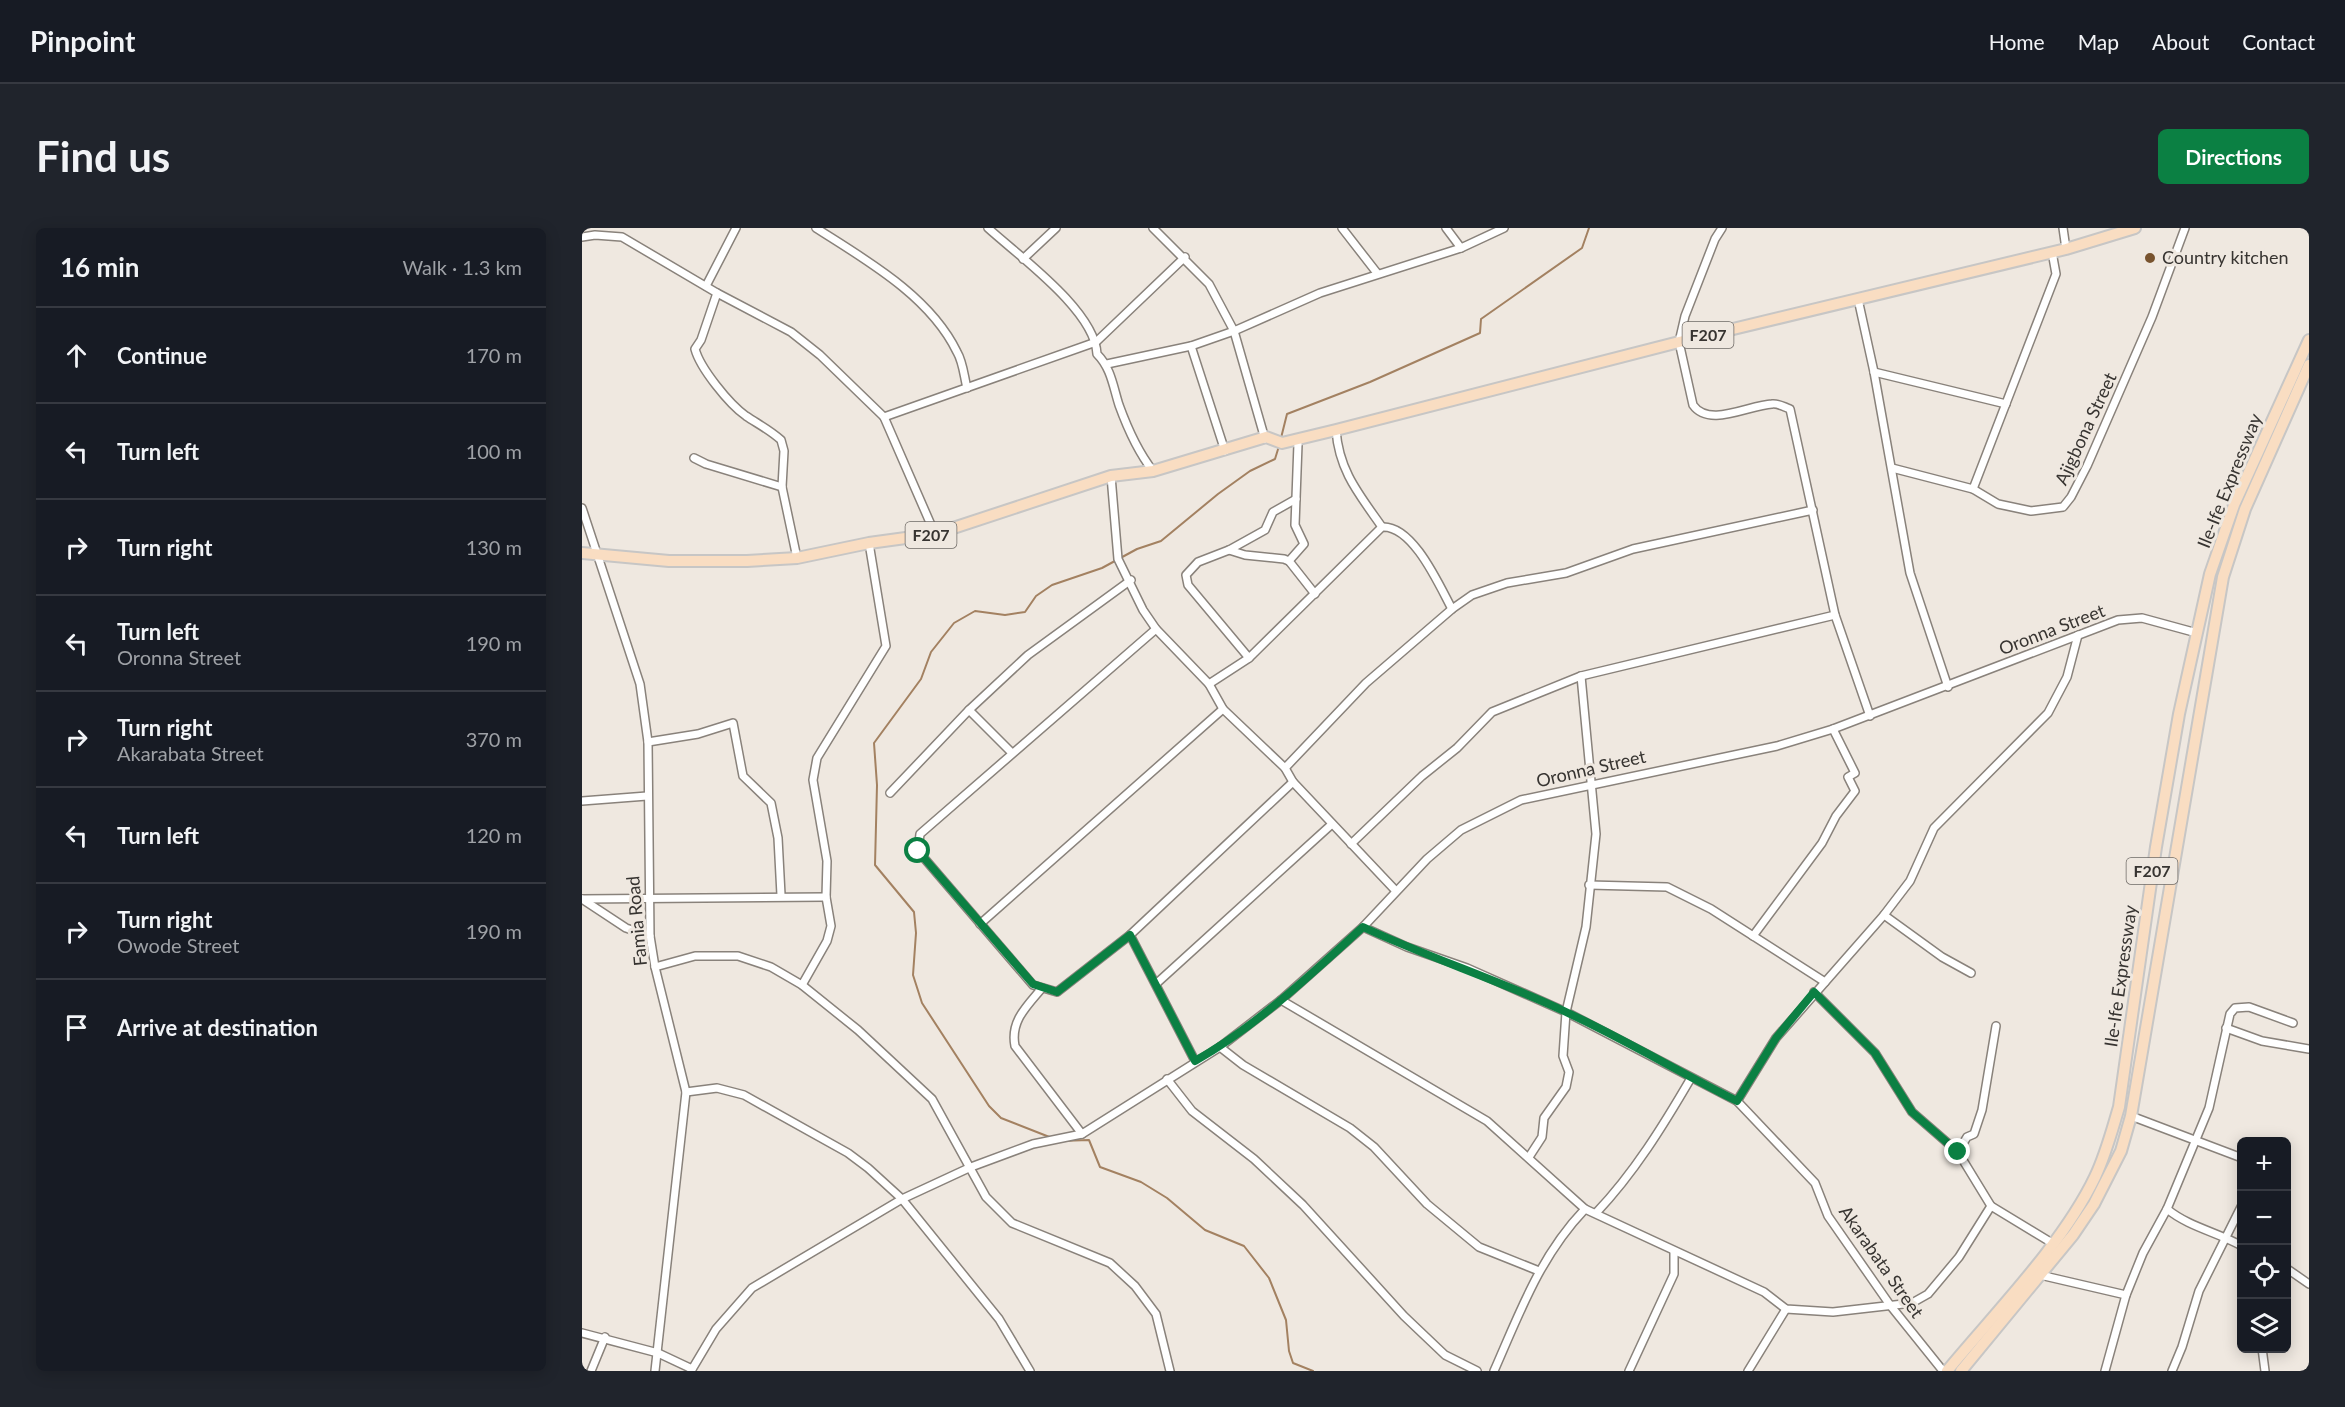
<!DOCTYPE html>
<html lang="en">
<head>
<meta charset="utf-8">
<style>
  :root { --surface:#171b24; --page:#20242c; --text:#f1f3f6; --muted:#9ea1a6; --line:#363941; --accent:#0b8043 }
  body { margin:0; font-family:Lato,sans-serif; background:var(--page); color:var(--text) }
  .controls { position:absolute; right:18px; bottom:18px; display:grid; overflow:hidden; border-radius:9px; box-shadow:0 3px 15px #0003 }
  .controls button { width:54px; height:54px; display:grid; place-items:center; padding:0; border:0; border-bottom:2px solid var(--line); background:var(--surface); color:var(--text); font:30px sans-serif }
  .stop { position:absolute; width:18px; height:18px; margin:-14px; border:4px solid #0b8043; border-radius:50%; background:#fff }
  .stop.end { background:#0b8043; border-color:#fff; box-shadow:0 2px 6px #0008 }
  .list { margin:0; padding:0; list-style:none }
  h2 { display:flex; justify-content:space-between; align-items:center; height:78px; margin:0; padding:0 24px; font-size:26px }
  h2 small { font-size:20px; font-weight:400; color:var(--muted) }
  .list li { display:grid; grid-template-columns:39px 1fr auto; gap:18px; align-items:center; box-sizing:border-box; height:96px; padding:0 24px; border-top:2px solid var(--line) }
  .list b { display:block; font-size:22px; white-space:nowrap }
  .list p { margin:0; font-size:20px; white-space:nowrap; color:var(--muted) }
  .list em { font-size:20px; font-style:normal; color:var(--muted) }
  .icon { flex:none; width:33px; height:33px; fill:none; stroke:currentColor; stroke-width:2; stroke-linecap:round; stroke-linejoin:round }
  .map { position:relative; flex:none; width:1727px; height:1143px; overflow:hidden; border-radius:9px }
  header { display:flex; align-items:center; gap:36px; box-sizing:border-box; height:84px; padding:0 30px; background:var(--surface); border-bottom:2px solid var(--line) }
  header strong { font-size:28px }
  nav { display:flex; gap:33px; margin-inline-start:auto; font-size:21px }
  .intro { display:flex; align-items:center; justify-content:space-between; box-sizing:border-box; height:144px; padding:0 36px }
  h1 { margin:0; font-size:42px }
  .button { padding:15px 27px; border-radius:9px; background:var(--accent); color:#fff; font-size:21px; font-weight:700 }
  main { display:flex; gap:36px; padding:0 36px }
  aside { flex:1; background:var(--surface); border-radius:9px; box-shadow:0 3px 15px #0003 }
  .map>svg:first-child { display:block }
  .lines { fill:none; stroke-linecap:round; stroke-linejoin:round }
  .stream { stroke:#a38161; stroke-width:2 }
  .minor-casing { stroke:#89827b; stroke-width:10 }
  .primary-casing { stroke:#c7c6c5; stroke-width:14 }
  .minor { stroke:#fff; stroke-width:7 }
  .primary { stroke:#f9ddc2; stroke-width:10 }
  .route { stroke:#0b8043; stroke-width:8 }
  .poi-dot { fill:#78532e; stroke:#efe8e0; stroke-width:2 }
  .labels { text-anchor:middle; stroke-width:6; stroke-linejoin:round; paint-order:stroke }
  .shield { fill:#efe8e0; stroke:#6e6a66; stroke-width:1.5 }
  .shield-label { font-size:16px; font-weight:bold; fill:#373431 }
  .poi-label { font-size:18px; fill:#373431; stroke:#efe8e0; text-anchor:start }
  .street-label { font-size:18px; fill:#373431; stroke:#efe8e0 }
</style>
</head>
<body>
<header>
<strong>Pinpoint</strong>
<nav><a>Home</a><a>Map</a><a>About</a><a>Contact</a></nav>
</header>
<div class="intro"><h1>Find us</h1><a class="button">Directions</a></div>
<main>
<aside>
<h2>16 min<small>Walk · 1.3 km</small></h2>
<ul class="list">
<li><svg class="icon" aria-label="ahead" viewBox="0 0 24 24"><path d="M12 20V5M6 11l6-6 6 6"/></svg><div><b>Continue</b></div><em>170 m</em></li>
<li><svg class="icon" aria-label="left" viewBox="0 0 24 24"><path d="M17 20v-9H6M10 6l-5 5 5 5"/></svg><div><b>Turn left</b></div><em>100 m</em></li>
<li><svg class="icon" aria-label="right" viewBox="0 0 24 24"><path d="M7 20v-9h11M14 6l5 5-5 5"/></svg><div><b>Turn right</b></div><em>130 m</em></li>
<li><svg class="icon" aria-label="left" viewBox="0 0 24 24"><path d="M17 20v-9H6M10 6l-5 5 5 5"/></svg><div><b>Turn left</b><p>Oronna Street</p></div><em>190 m</em></li>
<li><svg class="icon" aria-label="right" viewBox="0 0 24 24"><path d="M7 20v-9h11M14 6l5 5-5 5"/></svg><div><b>Turn right</b><p>Akarabata Street</p></div><em>370 m</em></li>
<li><svg class="icon" aria-label="left" viewBox="0 0 24 24"><path d="M17 20v-9H6M10 6l-5 5 5 5"/></svg><div><b>Turn left</b></div><em>120 m</em></li>
<li><svg class="icon" aria-label="right" viewBox="0 0 24 24"><path d="M7 20v-9h11M14 6l5 5-5 5"/></svg><div><b>Turn right</b><p>Owode Street</p></div><em>190 m</em></li>
<li><svg class="icon" aria-label="arrive" viewBox="0 0 24 24"><path d="M6 21V4h12l-3 4 3 4H6"/></svg><div><b>Arrive at destination</b></div></li>
</ul>
</aside>
<div class="map">
<svg width="1727" height="1143" viewBox="0 0 1727 1143">
  <rect width="100%" height="100%" fill="#efe8e0"/>
  <g class="lines">
    <g class="stream">
      <polyline points="699,210 705,186 788,154 898,105 899,91 1000,20 1007,0"/>
      <polyline points="470,910 419,890 407,878 340,775 331,747 334,705 332,684 293,637 295,557 292,515 339,451 349,424 372,395 393,383 423,387 443,384 454,368 470,357 520,340 555,321 579,313 636,266 668,243 693,231 697,218"/>
      <polyline points="478,913 507,912 518,939 559,954 585,970 623,1002 662,1018 687,1050 704,1092 707,1123 711,1135 731,1143"/>
    </g>
    <g class="minor-casing">
      <g id="minor">
        <path d="M234 0C284 32 348 68 375 124 381 134 382 148 385 160"/>
        <path d="M406 0C438 29 513 83 515 126 529 140 531 158 537 177 545 199 556 224 571 243"/>
        <polyline points="571,0 627,56 652,103 683,211"/>
        <polyline points="760,0 795,45"/>
        <polyline points="864,0 879,20"/>
        <path d="M1140 0 1133 11 1103 88 1097 114 1111 177C1127 200 1167 177 1190 176 1196 175 1202 179 1208 181L1253 387 1288 488"/>
        <polyline points="1481,0 1484,21"/>
        <polyline points="0,9 13,7 40,9 135,65 209,104 238,127 302,189 353,306"/>
        <polyline points="441,31 474,0"/>
        <polyline points="124,58 154,0"/>
        <path d="M135 65 119 112 113 121C118 140 147 176 164 188 176 196 188 202 199 212L202 223 200 259 215 330"/>
        <polyline points="1276,71 1292,144 1328,345 1366,459"/>
        <polyline points="609,118 643,223"/>
        <polyline points="525,136 609,118 652,103 738,65 879,20 922,0"/>
        <polyline points="1292,144 1424,176"/>
        <polyline points="302,189 514,114 603,29"/>
        <path d="M754 202C757 243 777 266 800 299"/>
        <polyline points="712,212 716,216 713,297 722,316 707,333 733,366"/>
        <polyline points="112,230 124,236 200,259"/>
        <polyline points="1310,240 1391,261 1416,276 1449,283 1481,279 1489,269 1505,238 1570,89 1603,0"/>
        <polyline points="529,248 536,331 561,382 574,401 627,456 641,481 703,540 711,554 814,663"/>
        <polyline points="1391,261 1474,46 1470,24"/>
        <polyline points="0,280 58,456 66,514 68,708 73,739 104,864 73,1143"/>
        <polyline points="647,322 663,327 702,331 707,333"/>
        <polyline points="574,401 338,606 336,623 451,757 475,764 548,707 711,554"/>
        <polyline points="667,430 606,357 604,347 616,334 647,322 683,302 691,284 714,271"/>
        <path d="M627 456 667 430 800 299C831 297 857 357 870 381"/>
        <polyline points="66,514 116,506 151,495 161,548 189,575 196,610 199,667"/>
        <polyline points="429,524 387,482 446,427 549,352"/>
        <polyline points="703,540 784,455 870,381 890,367 925,355 984,345 1051,321 1231,282"/>
        <polyline points="308,565 387,482"/>
        <polyline points="0,573 65,568"/>
        <polyline points="769,616 840,548 875,520 910,484 999,448 1253,387"/>
        <polyline points="1007,657 1085,659 1129,681 1243,754"/>
        <polyline points="0,671 244,669"/>
        <polyline points="0,671 44,700 68,708"/>
        <polyline points="1302,687 1360,729 1389,745"/>
        <polyline points="398,696 641,481"/>
        <polyline points="781,699 825,719 885,740 984,784 1155,873 1233,955 1246,988 1308,1077 1361,1143"/>
        <polyline points="548,707 613,833"/>
        <polyline points="1171,708 1240,615 1254,588 1273,563 1266,549 1273,545 1251,501"/>
        <polyline points="73,739 113,728 156,728 189,739 220,757 276,802 350,871 404,969 430,995 528,1035 553,1058 574,1086 588,1143"/>
        <polyline points="575,755 750,596"/>
        <polyline points="220,757 245,713 249,698 244,669 245,633 231,552 235,530 304,418 287,315"/>
        <path d="M460 760C445 778 428 793 433 818L500 906"/>
        <polyline points="1232,764 1293,825 1330,884 1376,924 1409,978 1470,1015"/>
        <polyline points="699,772 905,893 1003,981 1182,1064 1204,1081 1251,1084 1330,1075 1346,1066 1377,1029 1409,978"/>
        <polyline points="1644,800 1680,813 1727,821"/>
        <polyline points="638,819 661,837 768,900 792,919 845,976 897,1019 957,1043"/>
        <polyline points="585,851 610,883 672,931 721,977 822,1088 863,1127 895,1143"/>
        <polyline points="104,864 135,860 162,867 266,925 286,940 320,971 417,1091 448,1143"/>
        <polyline points="1155,873 1194,810 1302,687 1328,653 1352,600 1466,485 1485,449 1496,407"/>
        <polyline points="1549,888 1660,930"/>
        <polyline points="1376,924 1385,909 1392,906 1400,882 1414,798"/>
        <polyline points="947,929 960,909 962,890 984,859 987,844 981,828 984,784 1004,699 1014,606 999,448"/>
        <path d="M1585 981C1607 999 1635 1004 1660 1018"/>
        <path d="M1014 985C1052 945 1081 898 1109 850"/>
        <polyline points="1704,1040 1727,1056"/>
        <polyline points="1458,1047 1544,1067"/>
        <polyline points="0,1105 76,1125 110,1141"/>
        <polyline points="1680,1120 1683,1143"/>
        <polyline points="9,1143 23,1109"/>
        <polyline points="109,1143 134,1101 170,1060 320,971 389,939 451,916 500,906 638,819 699,772 781,699 845,631 879,602 939,572 1195,518 1251,501 1536,392 1560,390 1615,405"/>
        <path d="M912 1143C938 1084 958 1028 1003 981"/>
        <polyline points="1047,1143 1092,1046 1092,1024"/>
        <polyline points="1166,1143 1204,1081"/>
        <polyline points="1523,1143 1544,1067 1561,1025 1585,981 1627,880 1648,786 1653,780 1667,779 1711,795"/>
        <polyline points="1590,1143 1600,1119 1617,1063 1660,977"/>
      </g>
    </g>
    <g class="primary-casing">
      <g id="primary">
        <polyline points="0,325 87,333 165,333 215,330 287,315 353,306 529,248 571,243 684,209 700,215 754,202 1097,114 1484,21 1553,0"/>
        <path d="M1365 1143C1413 1085 1481 1016 1513 949 1524 926 1530 902 1537 879L1574 619 1597 486 1628 346 1652 277 1727 112"/>
        <polyline points="1379,1143 1491,1007 1512,976 1539,923 1549,888 1641,349 1663,281 1727,137"/>
      </g>
    </g>
    <use href="#minor" class="minor"/>
    <use href="#primary" class="primary"/>
  </g>
  <g class="lines">
    <path class="route" d="M336 623 451 756 475 764 548 707 613 833C675 798 728 747 781 699 847 730 917 752 984 784 1042 811 1097 844 1155 873L1194 810 1232 764 1293 825 1330 884 1376 924"/>
  </g>
  <circle class="poi-dot" cx="1568" cy="30" r="6"/>
  <g class="labels">
    <g class="shield">
      <rect x="1100.5" y="94" width="51" height="26" rx="4.5"/>
      <rect x="323.5" y="294" width="51" height="26" rx="4.5"/>
      <rect x="1544.5" y="630" width="51" height="26" rx="4.5"/>
    </g>
    <g class="shield-label">
      <text x="1126" y="113">F207</text>
      <text x="349" y="313">F207</text>
      <text x="1570" y="649">F207</text>
    </g>
    <g class="poi-label">
      <text x="1580" y="36">Country kitchen</text>
    </g>
    <g class="street-label">
      <text transform="translate(1504 201) rotate(-65)" y="6">Ajigbona Street</text>
      <text transform="translate(1648 253) rotate(-68)" y="6">Ile-Ife Expressway</text>
      <text transform="translate(1470 402) rotate(-21)" y="6">Oronna Street</text>
      <text transform="translate(1009 541) rotate(-13)" y="6">Oronna Street</text>
      <text transform="translate(55 693) rotate(-95)" y="6">Famia Road</text>
      <text transform="translate(1539 748) rotate(-82)" y="6">Ile-Ife Expressway</text>
      <text transform="translate(1299 1034) rotate(55)" y="6">Akarabata Street</text>
    </g>
  </g>
</svg>
<div class="controls">
<button>+</button>
<button>−</button>
<button><svg class="icon" aria-label="locate" viewBox="0 0 24 24"><circle cx="12" cy="12" r="6"/><path d="M12 2v4M12 18v4M2 12h4M18 12h4"/></svg></button>
<button><svg class="icon" aria-label="layers" viewBox="0 0 24 24"><path d="M12 4l9 5-9 5-9-5zM3 14l9 5 9-5"/></svg></button>
</div>
<div class="stop" style="left:336px;top:623px"></div>
<div class="stop end" style="left:1376px;top:924px"></div>
</div>
</main>
</body>
</html>
